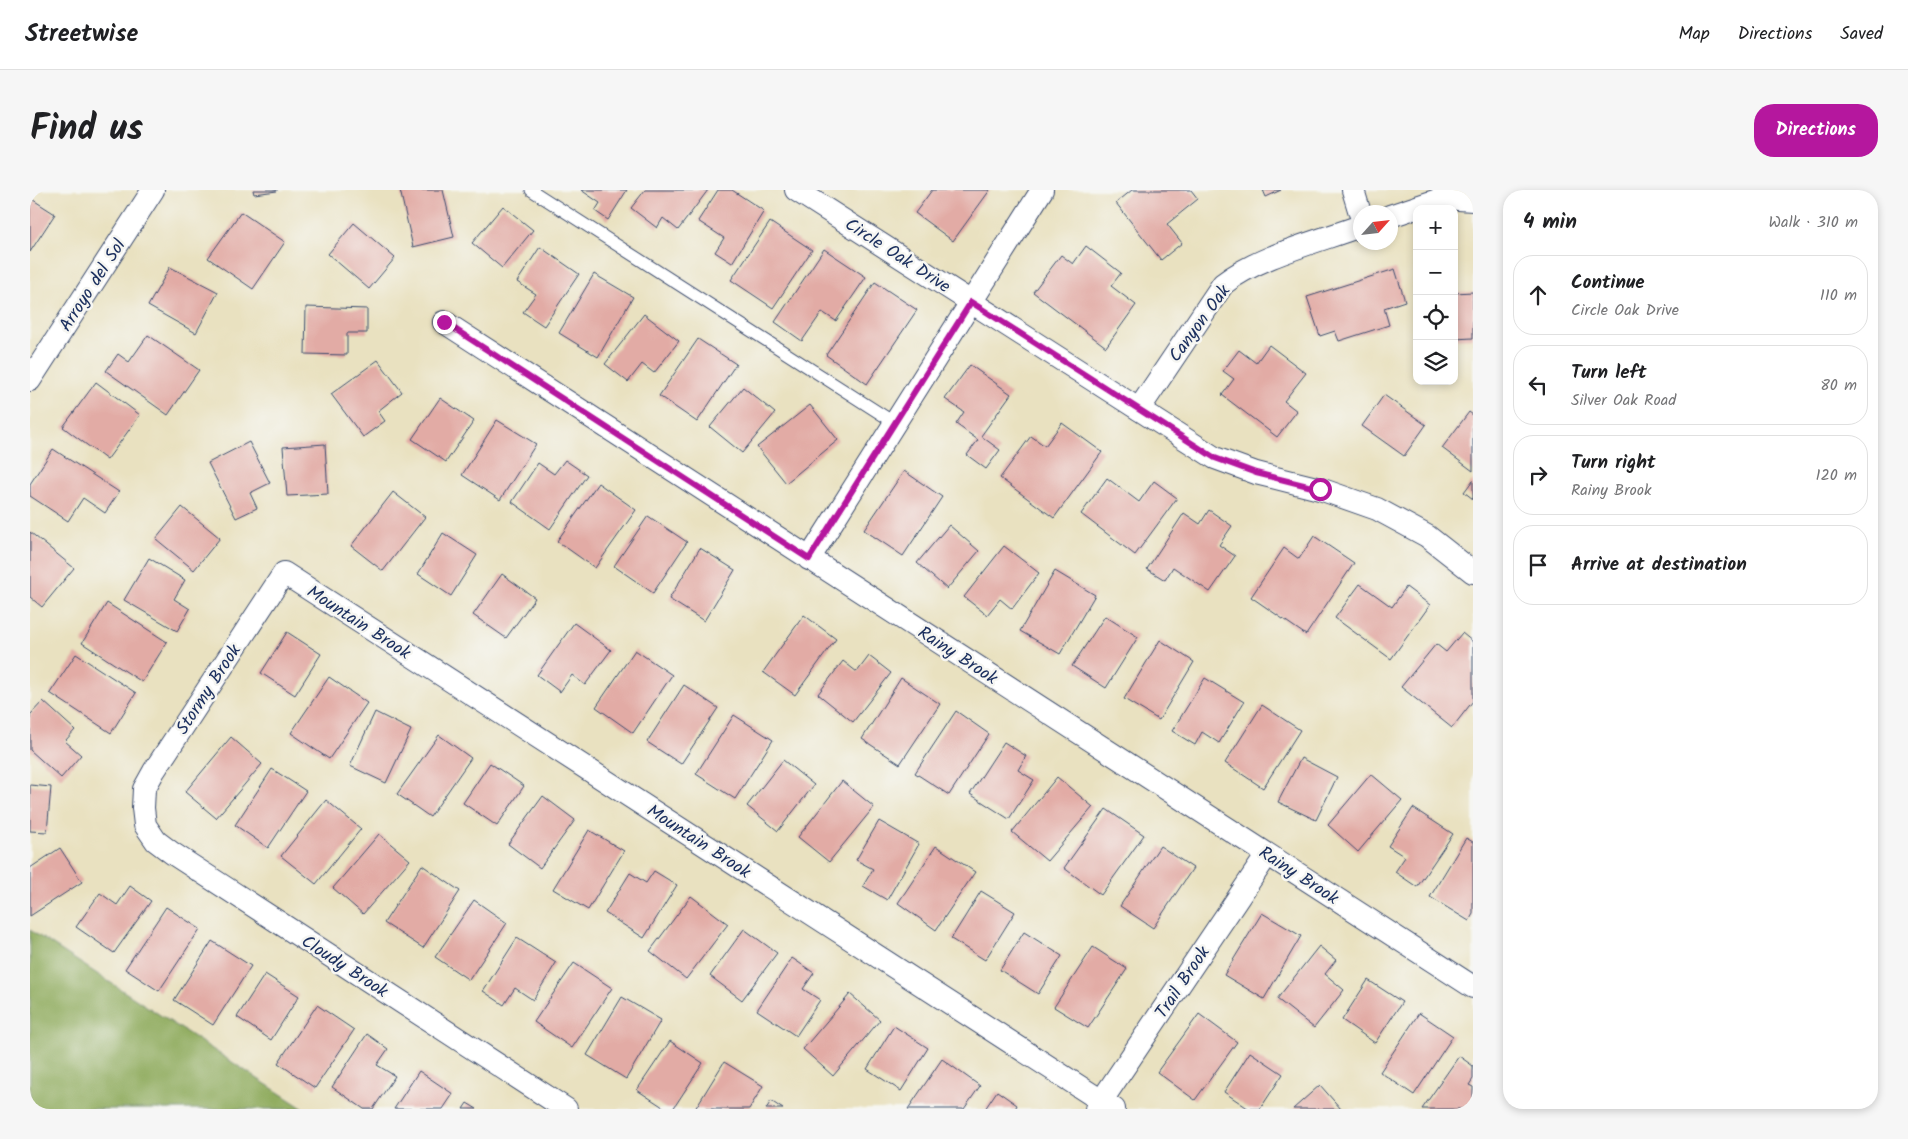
<!DOCTYPE html>
<html lang="en">
<head>
<meta charset="utf-8">
<style>
  :root { --surface:#fff; --page:#f6f6f6; --text:#202124; --muted:#757577; --line:#e0e0e0; --accent:#b5179e }
  body { margin:0; font-family:Kalam,sans-serif; background:var(--page); color:var(--text) }
  .controls { position:absolute; right:15px; top:15px; display:grid; overflow:hidden; border-radius:10px; box-shadow:0 2px 8px #0003 }
  .controls button { width:45px; height:45px; display:grid; place-items:center; padding:0; border:0; border-bottom:1px solid var(--line); background:var(--surface); color:var(--text); font:25px sans-serif }
  .compass { position:absolute; left:1323px; top:15px; width:45px; height:45px; border-radius:50%; background:var(--surface); box-shadow:0 2px 8px #0003; rotate:63deg }
  .stop { position:absolute; width:15px; height:15px; margin:-11px; border:4px solid #b5179e; border-radius:50%; background:#fff }
  .stop.end { background:#b5179e; border-color:#fff; box-shadow:0 1px 5px #0008 }
  .list { margin:0; padding:0; list-style:none }
  h2 { display:flex; justify-content:space-between; align-items:center; height:65px; margin:0; padding:0 20px; font-size:21px }
  h2 small { font-size:16px; font-weight:400; color:var(--muted) }
  .list li { display:grid; grid-template-columns:32px 1fr auto; gap:15px; align-items:center; box-sizing:border-box; height:80px; margin:0 10px 10px; padding:0 10px; border:1px solid var(--line); border-radius:20px }
  .list b { display:block; font-size:19px; white-space:nowrap }
  .list p { margin:0; font-size:16px; white-space:nowrap; color:var(--muted) }
  .list em { font-size:16px; font-style:normal; color:var(--muted) }
  .icon { flex:none; width:28px; height:28px; fill:none; stroke:currentColor; stroke-width:2; stroke-linecap:round; stroke-linejoin:round }
  .map { position:relative; flex:none; width:1443px; height:919px; overflow:hidden; border-radius:20px }
  header { display:flex; align-items:center; gap:30px; box-sizing:border-box; height:70px; padding:0 25px; background:var(--surface); border-bottom:1px solid var(--line) }
  header strong { font-size:24px }
  nav { display:flex; gap:28px; margin-inline-start:auto; font-size:18px }
  .intro { display:flex; align-items:center; justify-content:space-between; box-sizing:border-box; height:120px; padding:0 30px }
  h1 { margin:0; font-size:35px }
  .button { padding:12px 22px; border-radius:20px; background:var(--accent); color:#fff; font-size:18px; font-weight:700 }
  main { display:flex; gap:30px; padding:0 30px }
  aside { flex:1; background:var(--surface); border-radius:20px; box-shadow:0 2px 8px #0003 }
  .map>svg:first-child { display:block }
  .forest { fill:#90ac5f; stroke:#566e5e }
  .building { fill:#e2aba5 }
  .lines { fill:none; stroke-linecap:round; stroke-linejoin:round }
  .service-casing { stroke:#3a4a6d; stroke-width:13 }
  .minor-casing { stroke:#3a4a6d; stroke-width:24 }
  .service { stroke:#fff; stroke-width:11 }
  .minor { stroke:#fff; stroke-width:22 }
  .route { stroke:#b5179e; stroke-width:6 }
  .labels { text-anchor:middle; stroke-width:5; stroke-linejoin:round; paint-order:stroke }
  .street-label { font-size:18px; fill:#1b2f5e; stroke:#f6f6f2 }
</style>
</head>
<body>
<header>
<strong>Streetwise</strong>
<nav><a>Map</a><a>Directions</a><a>Saved</a></nav>
</header>
<div class="intro"><h1>Find us</h1><a class="button">Directions</a></div>
<main>
<div class="map">
<svg width="1443" height="919" viewBox="0 0 1443 919">
  <rect width="100%" height="100%" fill="#f6f6f2"/>
  <filter id="ink" filterUnits="userSpaceOnUse"><feTurbulence type="fractalNoise" baseFrequency=".02" numOctaves="2"/><feDisplacementMap in="SourceGraphic" scale="10" xChannelSelector="R" yChannelSelector="G"/><feConvolveMatrix kernelMatrix="1 2 1 2 8 2 1 2 1" color-interpolation-filters="sRGB"/></filter>
  <filter id="wash" filterUnits="userSpaceOnUse"><feTurbulence type="fractalNoise" baseFrequency=".0096" numOctaves="4" result="noise"/><feDisplacementMap in="SourceGraphic" scale="20" xChannelSelector="R" yChannelSelector="G"/><feGaussianBlur stdDeviation="1.12" result="paint"/><feColorMatrix in="noise" values="0 0 0 0 0 0 0 0 0 0 0 0 0 0 0 0 0 1.4 0 .05"/><feComposite in="paint" operator="in"/></filter>
  <g filter="url(#wash)">
    <rect width="100%" height="100%" fill="#e9e1c0"/>
    <polygon class="forest" points="0,740 274,919 0,919"/>
    <g id="blocks">
      <g class="building">
        <polygon points="223,0 247,0 247,1 224,4"/>
        <polygon points="370,0 413,0 424,47 383,57"/>
        <polygon points="551,0 597,0 578,30 565,21 570,13"/>
        <polygon points="615,0 678,0 648,40 633,28 627,38 601,18"/>
        <polygon points="688,0 702,0 734,21 702,73 685,62 694,48 668,31"/>
        <polygon points="902,0 960,0 923,51 885,23"/>
        <polygon points="1102,0 1161,0 1168,9 1137,34 1152,53 1131,70 1086,13"/>
        <polygon points="1233,0 1251,0 1236,7"/>
        <polygon points="0,8 25,24 0,62"/>
        <polygon points="473,16 503,40 472,78 442,53"/>
        <polygon points="211,22 255,52 223,99 178,68"/>
        <polygon points="740,32 782,60 743,118 701,90"/>
        <polygon points="324,33 365,68 339,99 298,64"/>
        <polygon points="1056,56 1091,83 1081,96 1106,115 1076,157 1003,102 1031,65 1043,74"/>
        <polygon points="510,57 549,84 514,136 493,122 506,104 487,92"/>
        <polygon points="794,59 836,87 806,131 792,122 772,151 745,132"/>
        <polygon points="140,77 188,102 166,143 118,116"/>
        <polygon points="1365,79 1375,111 1354,118 1359,135 1309,151 1305,141 1290,146 1277,107"/>
        <polygon points="564,84 603,107 568,167 529,143"/>
        <polygon points="845,92 887,120 837,194 796,165"/>
        <polygon points="1443,102 1443,148 1424,149 1424,103"/>
        <polygon points="276,117 337,119 337,143 317,143 317,165 275,164"/>
        <polygon points="614,124 649,151 624,183 612,174 598,192 575,174"/>
        <polygon points="118,145 169,180 138,225 76,181 88,164 99,172"/>
        <polygon points="668,149 706,174 667,232 629,206"/>
        <polygon points="1239,155 1276,183 1254,211 1267,221 1247,247 1192,205 1204,189 1193,181 1209,160 1226,173"/>
        <polygon points="348,170 372,202 348,221 355,231 333,247 301,204"/>
        <polygon points="940,175 981,204 951,246 970,260 956,279 937,265 948,250 926,234 934,222 915,209"/>
        <polygon points="66,192 110,225 77,270 33,237"/>
        <polygon points="713,197 745,223 712,263 680,237"/>
        <polygon points="1354,205 1396,235 1374,266 1332,236"/>
        <polygon points="410,208 444,231 416,272 382,249"/>
        <polygon points="780,215 808,250 756,293 727,257"/>
        <polygon points="1439,222 1443,225 1443,281 1412,258"/>
        <polygon points="467,230 506,254 470,310 432,285"/>
        <polygon points="1032,233 1072,262 1024,328 970,288 1001,246 1015,256"/>
        <polygon points="219,252 240,293 220,303 227,318 206,328 178,273"/>
        <polygon points="295,254 298,304 257,306 253,257"/>
        <polygon points="23,259 89,302 75,323 53,308 38,331 0,306 0,294"/>
        <polygon points="535,270 557,285 520,339 482,312 508,273 524,284"/>
        <polygon points="874,281 912,307 873,366 834,340"/>
        <polygon points="1077,288 1109,312 1124,291 1147,308 1105,365 1051,324"/>
        <polygon points="1443,290 1443,309 1434,302"/>
        <polygon points="568,293 606,320 565,378 527,351"/>
        <polygon points="363,302 395,327 353,381 321,356"/>
        <polygon points="152,317 190,348 164,380 126,349"/>
        <polygon points="1179,320 1202,336 1189,355 1205,366 1180,402 1143,377 1135,390 1117,379 1154,323 1170,334"/>
        <polygon points="618,326 657,352 623,403 584,376"/>
        <polygon points="919,335 949,361 917,399 887,373"/>
        <polygon points="0,342 44,378 12,417 0,407"/>
        <polygon points="413,343 447,365 421,406 388,384"/>
        <polygon points="1284,346 1324,373 1276,445 1221,407 1254,358 1269,369"/>
        <polygon points="974,356 1009,383 982,419 970,409 957,425 934,407"/>
        <polygon points="670,358 705,380 674,431 639,409"/>
        <polygon points="119,368 155,390 144,409 160,419 147,441 94,410"/>
        <polygon points="1025,381 1065,405 1030,464 990,441"/>
        <polygon points="472,384 505,408 476,448 443,425"/>
        <polygon points="1330,394 1362,417 1376,397 1400,415 1361,469 1305,428"/>
        <polygon points="77,413 137,452 112,492 52,453"/>
        <polygon points="774,425 806,449 765,505 733,482"/>
        <polygon points="1075,426 1108,447 1076,498 1042,476"/>
        <polygon points="544,433 581,460 555,495 542,485 530,502 507,485"/>
        <polygon points="257,442 291,464 265,505 231,483"/>
        <polygon points="1432,443 1443,452 1443,511 1422,538 1371,497 1406,454 1416,462"/>
        <polygon points="1130,450 1164,472 1129,530 1094,509"/>
        <polygon points="605,460 642,485 603,543 566,517"/>
        <polygon points="46,464 106,503 81,543 20,503"/>
        <polygon points="839,466 861,483 823,532 788,504 813,471 827,482"/>
        <polygon points="299,487 337,513 299,569 261,543"/>
        <polygon points="871,488 910,514 870,574 832,549"/>
        <polygon points="1175,488 1214,512 1189,553 1172,542 1165,555 1142,541"/>
        <polygon points="654,495 688,518 651,574 617,552"/>
        <polygon points="13,511 45,540 35,551 51,565 31,588 0,560 0,525"/>
        <polygon points="1232,515 1270,540 1233,598 1195,573"/>
        <polygon points="926,521 959,544 919,605 885,583"/>
        <polygon points="345,522 381,540 356,593 320,576"/>
        <polygon points="704,525 743,550 705,609 666,584"/>
        <polygon points="409,545 441,568 400,627 367,604"/>
        <polygon points="201,547 232,574 186,628 155,602"/>
        <polygon points="974,552 996,566 988,580 1004,590 979,629 940,604"/>
        <polygon points="1271,568 1307,587 1286,630 1248,612"/>
        <polygon points="753,570 784,595 748,641 717,616"/>
        <polygon points="460,573 494,596 467,636 433,613"/>
        <polygon points="242,579 276,601 238,658 205,635"/>
        <polygon points="1341,584 1372,610 1328,662 1298,635"/>
        <polygon points="1027,587 1063,617 1017,671 982,642"/>
        <polygon points="812,591 844,617 799,672 768,647"/>
        <polygon points="0,595 21,597 17,642 0,641"/>
        <polygon points="513,606 545,630 510,678 478,654"/>
        <polygon points="296,610 331,639 286,694 251,666"/>
        <polygon points="1383,618 1423,644 1387,697 1365,682 1375,667 1358,656"/>
        <polygon points="1076,619 1114,645 1071,705 1034,678"/>
        <polygon points="849,631 889,654 857,710 833,696 843,679 826,670"/>
        <polygon points="559,640 594,661 558,720 523,699"/>
        <polygon points="349,644 380,670 333,724 303,698"/>
        <polygon points="1436,648 1443,652 1443,724 1439,731 1400,707"/>
        <polygon points="906,656 945,682 906,740 868,713"/>
        <polygon points="1130,656 1163,678 1123,738 1090,716"/>
        <polygon points="30,658 52,692 0,726 0,678"/>
        <polygon points="392,675 430,701 393,758 354,733"/>
        <polygon points="624,681 647,695 614,748 575,723 600,683 616,693"/>
        <polygon points="100,696 121,711 84,763 46,737 70,703 87,715"/>
        <polygon points="951,701 985,722 955,770 921,749"/>
        <polygon points="661,706 698,734 656,789 620,761"/>
        <polygon points="444,710 477,733 439,790 405,767"/>
        <polygon points="136,717 170,739 129,801 95,779"/>
        <polygon points="1232,723 1271,746 1234,809 1194,785"/>
        <polygon points="714,739 747,763 712,810 680,786"/>
        <polygon points="994,742 1032,766 1008,804 970,780"/>
        <polygon points="487,748 526,773 503,810 485,798 474,815 453,801"/>
        <polygon points="182,751 221,776 183,835 144,810"/>
        <polygon points="1289,756 1306,770 1295,784 1314,800 1284,838 1247,809"/>
        <polygon points="1063,757 1097,779 1058,838 1024,817"/>
        <polygon points="762,768 784,783 773,799 790,810 766,846 727,820"/>
        <polygon points="544,773 582,798 542,858 504,832"/>
        <polygon points="235,784 269,806 241,850 207,827"/>
        <polygon points="1338,790 1372,812 1345,853 1312,830"/>
        <polygon points="820,804 850,830 803,886 773,859"/>
        <polygon points="592,807 631,830 596,889 557,865"/>
        <polygon points="287,815 324,840 285,898 248,873"/>
        <polygon points="1389,823 1423,846 1384,905 1350,882"/>
        <polygon points="1169,824 1207,852 1165,910 1127,882"/>
        <polygon points="864,836 898,858 871,901 837,879"/>
        <polygon points="337,844 358,859 347,875 365,886 343,919 334,919 302,897"/>
        <polygon points="640,851 673,873 643,919 636,919 607,900"/>
        <polygon points="1220,862 1253,884 1230,919 1219,919 1194,902"/>
        <polygon points="1429,866 1443,876 1443,889 1439,895 1443,897 1443,919 1392,919"/>
        <polygon points="912,869 950,896 934,919 878,919"/>
        <polygon points="694,872 733,896 719,919 665,919"/>
        <polygon points="389,881 423,904 413,919 364,919"/>
        <polygon points="1290,895 1311,919 1263,919"/>
        <polygon points="967,901 987,915 985,919 955,919"/>
        <polygon points="741,911 753,919 736,919"/>
        <polygon points="437,913 447,919 433,919"/>
      </g>
    </g>
  </g>
  <g filter="url(#ink)">
    <use href="#blocks" fill-opacity="0" stroke="#3a4a6d" stroke-width="1"/>
    <g class="lines">
      <g class="service-casing">
        <polyline id="service" points="501,0 865,233"/>
      </g>
      <g class="minor-casing">
        <g id="minor">
          <polyline points="766,0 1185,268 1226,283 1290,299 1347,319 1397,346 1443,382"/>
          <polyline points="1323,0 1330,23"/>
          <polyline points="1360,26 1414,8 1443,10"/>
          <polyline points="414,132 1443,797"/>
          <polyline points="0,190 123,0"/>
          <path d="M1109 219 1193 94C1229 66 1287 52 1330 36"/>
          <polyline points="779,369 1012,0"/>
          <polyline points="536,919 142,663 126,651 115,635 113,618 114,599 124,581 254,383 1084,919"/>
          <polyline points="1066,919 1237,665"/>
        </g>
      </g>
      <use href="#service" class="service"/>
      <use href="#minor" class="minor"/>
    </g>
  </g>
  <g class="lines" filter="url(#ink)">
    <polyline class="route" points="414,132 779,369 941,112 1185,268 1226,283 1290,299"/>
  </g>
  <g class="labels">
    <g class="street-label">
      <text transform="translate(868 65) rotate(33)" y="6">Circle Oak Drive</text>
      <text transform="translate(62 95) rotate(-57)" y="6">Arroyo del Sol</text>
      <text transform="translate(1169 133) rotate(-54)" y="6">Canyon Oak</text>
      <text transform="translate(329 432) rotate(33)" y="6">Mountain Brook</text>
      <text transform="translate(928 465) rotate(33)" y="6">Rainy Brook</text>
      <text transform="translate(178 499) rotate(-57)" y="6">Stormy Brook</text>
      <text transform="translate(669 651) rotate(33)" y="6">Mountain Brook</text>
      <text transform="translate(1269 685) rotate(33)" y="6">Rainy Brook</text>
      <text transform="translate(315 776) rotate(33)" y="6">Cloudy Brook</text>
      <text transform="translate(1152 792) rotate(-56)" y="6">Trail Brook</text>
    </g>
  </g>
</svg>
<div class="controls">
<button>+</button>
<button>−</button>
<button><svg class="icon" aria-label="locate" viewBox="0 0 24 24"><circle cx="12" cy="12" r="6"/><path d="M12 2v4M12 18v4M2 12h4M18 12h4"/></svg></button>
<button><svg class="icon" aria-label="layers" viewBox="0 0 24 24"><path d="M12 4l9 5-9 5-9-5zM3 14l9 5 9-5"/></svg></button>
</div>
<svg class="compass" viewBox="-18 -18 36 36"><path d="M0-13l5 13h-10z" fill="#e53935"/><path d="M0 13l5-13h-10z" fill="#757577"/></svg>
<div class="stop" style="left:1290px;top:299px"></div>
<div class="stop end" style="left:414px;top:132px"></div>
</div>
<aside>
<h2>4 min<small>Walk · 310 m</small></h2>
<ul class="list">
<li><svg class="icon" aria-label="ahead" viewBox="0 0 24 24"><path d="M12 20V5M6 11l6-6 6 6"/></svg><div><b>Continue</b><p>Circle Oak Drive</p></div><em>110 m</em></li>
<li><svg class="icon" aria-label="left" viewBox="0 0 24 24"><path d="M17 20v-9H6M10 6l-5 5 5 5"/></svg><div><b>Turn left</b><p>Silver Oak Road</p></div><em>80 m</em></li>
<li><svg class="icon" aria-label="right" viewBox="0 0 24 24"><path d="M7 20v-9h11M14 6l5 5-5 5"/></svg><div><b>Turn right</b><p>Rainy Brook</p></div><em>120 m</em></li>
<li><svg class="icon" aria-label="arrive" viewBox="0 0 24 24"><path d="M6 21V4h12l-3 4 3 4H6"/></svg><div><b>Arrive at destination</b></div></li>
</ul>
</aside>
</main>
</body>
</html>
